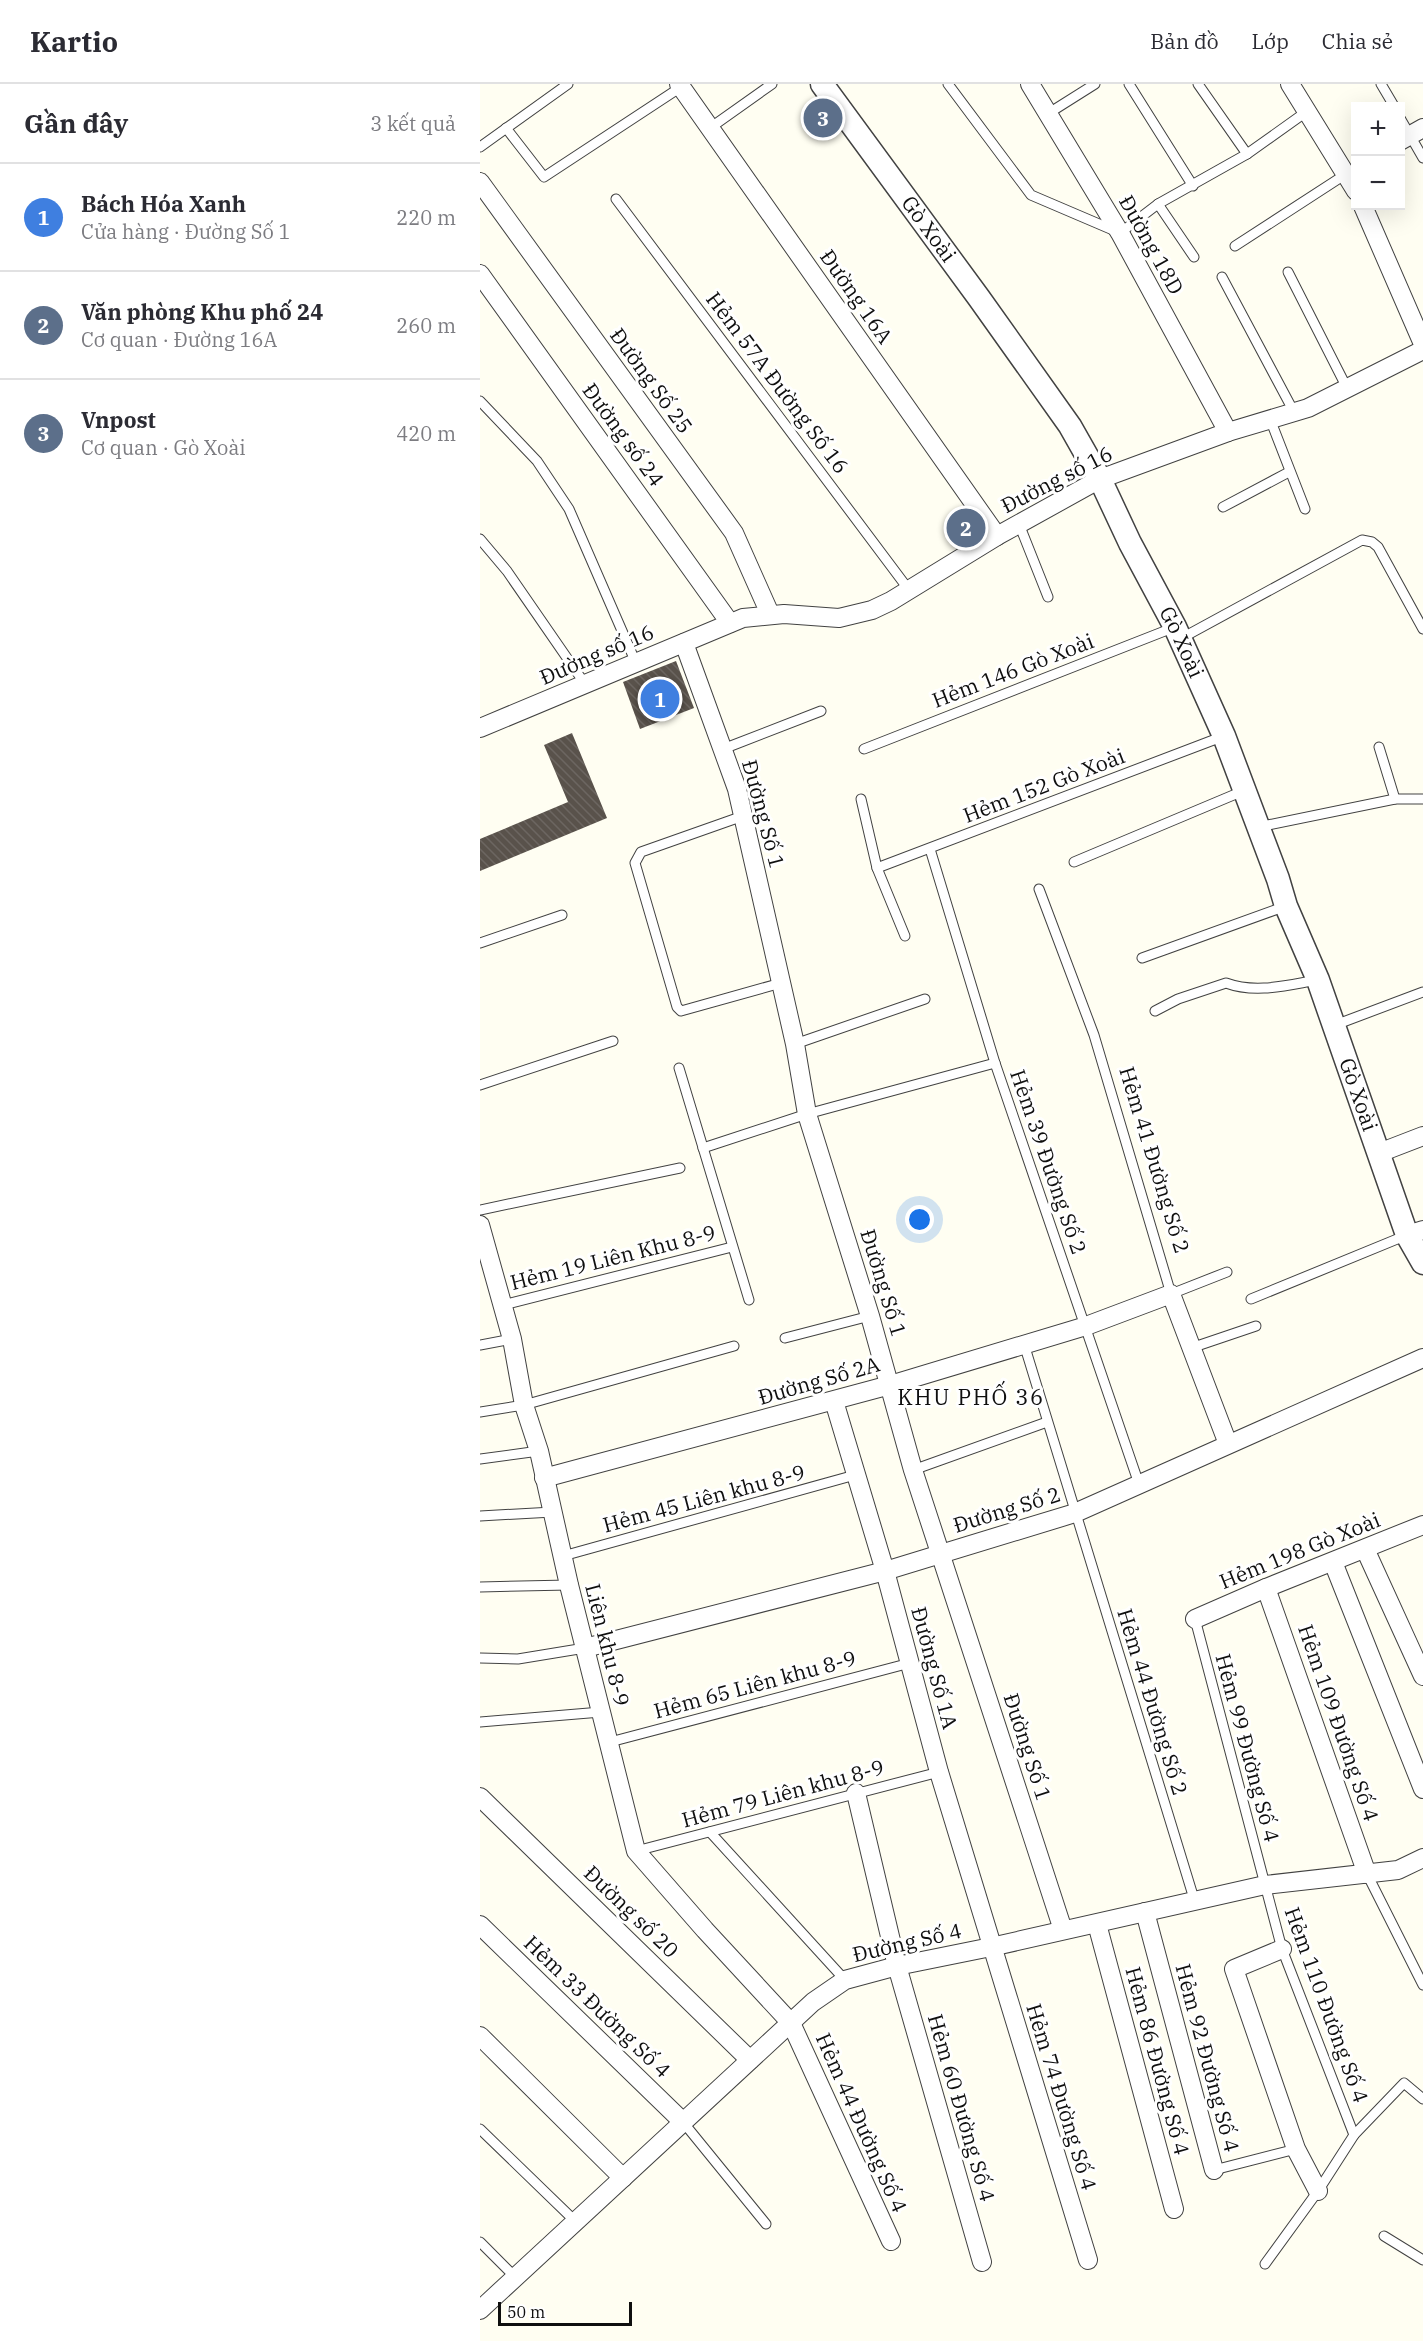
<!DOCTYPE html>
<html lang="vi">
<head>
<meta charset="utf-8">
<style>
  :root { --surface:#fff; --page:#f7f7f7; --text:#2b2b33; --muted:#7c7c81; --line:#e1e1e2; --accent:#c7291f }
  body { margin:0; font-family:"IBM Plex Serif",serif; background:var(--page); color:var(--text) }
  .controls { position:absolute; right:18px; top:18px; display:grid; overflow:hidden; border-radius:0px; box-shadow:0 6px 24px #0002 }
  .controls button { width:54px; height:54px; display:grid; place-items:center; padding:0; border:0; border-bottom:2px solid var(--line); background:var(--surface); color:var(--text); font:30px sans-serif }
  .scale { position:absolute; left:18px; bottom:15px; width:134px; box-sizing:border-box; padding-left:6px; border:3px solid #0f0f0f; border-top:0; font-size:16px; line-height:21px; white-space:nowrap; color:#0f0f0f; -webkit-text-stroke:4px #fff; paint-order:stroke }
  .you { position:absolute; left:440px; top:1136px; width:21px; height:21px; margin:-15px; border:4px solid #fff; border-radius:50%; background:#1a73e8; box-shadow:0 0 0 9px #1a73e833 }
  .badge { display:grid; place-items:center; width:39px; height:39px; border-radius:50%; background:var(--accent); color:#fff; font-size:20px; font-weight:700 }
  .pin { position:absolute; translate:-50% -50%; border:3px solid #fff; box-shadow:0 2px 6px #0006 }
  .list { margin:0; padding:0; list-style:none }
  h2 { display:flex; justify-content:space-between; align-items:center; height:78px; margin:0; padding:0 24px; font-size:26px }
  h2 small { font-size:20px; font-weight:400; color:var(--muted) }
  .list li { display:grid; grid-template-columns:39px 1fr auto; gap:18px; align-items:center; box-sizing:border-box; height:108px; padding:0 24px; border-top:2px solid var(--line) }
  .list b { display:block; font-size:22px; white-space:nowrap }
  .list p { margin:0; font-size:20px; white-space:nowrap; color:var(--muted) }
  .list em { font-size:20px; font-style:normal; color:var(--muted) }
  .map { position:relative; flex:none; width:943px; height:2257px; overflow:hidden }
  header { display:flex; align-items:center; gap:36px; box-sizing:border-box; height:84px; padding:0 30px; background:var(--surface); border-bottom:2px solid var(--line) }
  header strong { font-size:28px }
  nav { display:flex; gap:33px; margin-inline-start:auto; font-size:21px }
  main { display:flex }
  aside { flex:1; background:var(--surface) }
  .map>svg:first-child { display:block }
  .building { fill:url(#building-back-hatch) }
  .lines { fill:none; stroke-linecap:round; stroke-linejoin:round }
  .service-casing { stroke:#424242; stroke-width:11 }
  .minor-casing { stroke:#424242; stroke-width:20 }
  .tertiary-casing { stroke:#424242; stroke-width:25 }
  .service { stroke:#fff; stroke-width:9 }
  .minor { stroke:#fff; stroke-width:18 }
  .tertiary { stroke:#fff; stroke-width:22 }
  .labels { text-anchor:middle; stroke-width:6; stroke-linejoin:round; paint-order:stroke }
  .street-label { font-size:21px; fill:#0f0f0f; stroke:#fff }
  .neighbourhood-label { font-size:22px; letter-spacing:1.5px; fill:#0f0f0f; stroke:#fff }
</style>
</head>
<body>
<header>
<strong>Kartio</strong>
<nav><a>Bản đồ</a><a>Lớp</a><a>Chia sẻ</a></nav>
</header>
<main>
<aside>
<h2>Gần đây<small>3 kết quả</small></h2>
<ul class="list">
<li><span class="badge" style="background:#3f7fe0">1</span><div><b>Bách Hóa Xanh</b><p>Cửa hàng · Đường Số 1</p></div><em>220 m</em></li>
<li><span class="badge" style="background:#5c6f8a">2</span><div><b>Văn phòng Khu phố 24</b><p>Cơ quan · Đường 16A</p></div><em>260 m</em></li>
<li><span class="badge" style="background:#5c6f8a">3</span><div><b>Vnpost</b><p>Cơ quan · Gò Xoài</p></div><em>420 m</em></li>
</ul>
</aside>
<div class="map">
<svg width="943" height="2257" viewBox="0 0 943 2257">
  <defs>
    <pattern id="building-back-hatch" width="6" height="6" patternUnits="userSpaceOnUse" patternTransform="scale(1.5)"><rect width="6" height="6" fill="#59524b"/><path d="M-1 5l2 2M0 0l6 6M5-1l2 2" fill="none" stroke="#6c6661"/></pattern>
  </defs>
  <rect width="100%" height="100%" fill="#fffef2"/>
  <g class="building">
    <polygon points="196,577 214,624 160,645 143,598"/>
    <polygon points="92,649 127,734 0,787 0,755 88,718 64,661"/>
  </g>
  <g class="lines">
    <g class="service-casing">
      <g id="service">
        <polyline points="468,0 551,111 640,149 678,120 767,70 826,28"/>
        <polyline points="649,0 713,102"/>
        <polyline points="718,0 767,70"/>
        <polyline points="901,0 914,22"/>
        <polyline points="569,29 615,0"/>
        <polyline points="920,34 943,74"/>
        <polyline points="26,44 64,93 201,3"/>
        <polyline points="230,44 292,0"/>
        <polyline points="0,63 88,0"/>
        <polyline points="136,115 429,506"/>
        <polyline points="678,120 714,173"/>
        <polyline points="755,162 866,90"/>
        <polyline points="808,188 867,304"/>
        <polyline points="742,193 814,328"/>
        <polyline points="0,317 57,377 89,425 156,579"/>
        <polyline points="790,335 825,425"/>
        <polyline points="743,423 809,388"/>
        <polyline points="539,440 568,513"/>
        <polyline points="0,455 27,487 105,600"/>
        <polyline points="700,555 882,456 892,458 898,463 943,545"/>
        <polyline points="899,663 915,715"/>
        <polyline points="243,665 341,627"/>
        <polyline points="384,665 695,543"/>
        <polyline points="381,715 397,784 425,852"/>
        <polyline points="263,732 161,768 155,779 197,923 201,927 301,899"/>
        <polyline points="778,743 915,715 943,715"/>
        <polyline points="450,765 515,979 659,1400"/>
        <polyline points="594,778 763,707"/>
        <polyline points="397,784 744,652"/>
        <polyline points="559,805 614,951 691,1210 747,1188"/>
        <polyline points="0,859 82,831"/>
        <polyline points="662,874 806,822"/>
        <path d="M675 927 698 915 746 899C776 910 807 901 838 896"/>
        <polyline points="855,941 943,908"/>
        <polyline points="315,960 445,915"/>
        <polyline points="199,984 269,1216"/>
        <polyline points="0,1001 133,957"/>
        <polyline points="223,1064 327,1030 515,979"/>
        <polyline points="0,1126 200,1084"/>
        <polyline points="771,1215 927,1151"/>
        <polyline points="23,1221 252,1163"/>
        <polyline points="305,1254 390,1232"/>
        <polyline points="544,1260 715,1818"/>
        <polyline points="0,1261 32,1255"/>
        <polyline points="711,1264 776,1242"/>
        <polyline points="0,1328 44,1321 254,1262"/>
        <polyline points="0,1375 59,1367"/>
        <polyline points="433,1386 567,1338"/>
        <polyline points="0,1432 73,1428"/>
        <polyline points="83,1472 375,1391"/>
        <polyline points="0,1503 89,1501"/>
        <polyline points="715,1535 802,1865 874,2051"/>
        <polyline points="0,1574 38,1575 105,1564"/>
        <polyline points="0,1638 121,1628"/>
        <polyline points="130,1658 430,1579"/>
        <polyline points="230,1748 365,1896"/>
        <polyline points="156,1767 459,1688"/>
        <polyline points="887,1790 943,1901"/>
        <polyline points="203,2038 286,2140"/>
        <polyline points="0,2045 96,2138"/>
        <polyline points="734,2086 816,2065"/>
        <polyline points="904,2152 943,2176"/>
        <polyline points="0,2158 35,2193"/>
        <polyline points="785,2180 838,2107 874,2051 924,1999 943,2015"/>
      </g>
    </g>
    <g class="minor-casing">
      <g id="minor">
        <polyline points="199,0 517,452"/>
        <polyline points="550,0 640,149 748,348"/>
        <polyline points="810,0 876,107"/>
        <polyline points="920,57 943,44"/>
        <polyline points="0,98 254,449 290,530"/>
        <polyline points="883,122 943,260"/>
        <polyline points="0,190 250,539"/>
        <polyline points="204,559 257,705 315,960 327,1030 390,1232 433,1386 583,1846"/>
        <polyline points="0,644 263,534 304,530 359,534 392,526 411,517 517,452 620,395 748,348 828,324 943,266"/>
        <polyline points="899,1069 943,1052"/>
        <polyline points="0,1141 32,1255 44,1321 59,1367 89,1501 156,1767 225,1846 311,1939 411,2157"/>
        <polyline points="927,1151 943,1146"/>
        <polyline points="354,1317 405,1487 459,1688 608,2176"/>
        <polyline points="64,1394 410,1301 606,1242 691,1210 748,1360"/>
        <polyline points="885,1465 943,1592"/>
        <polyline points="853,1478 943,1705"/>
        <polyline points="786,1504 887,1790"/>
        <polyline points="715,1535 786,1504 943,1441"/>
        <polyline points="105,1564 405,1487 595,1429 943,1274"/>
        <polyline points="376,1709 417,1882 502,2178"/>
        <polyline points="0,1713 270,1976"/>
        <polyline points="665,1828 734,2086"/>
        <polyline points="617,1840 694,2125"/>
        <polyline points="0,1841 203,2038"/>
        <polyline points="802,1865 754,1885 816,2065 838,2107"/>
        <polyline points="0,1952 143,2094"/>
        <polyline points="0,2226 333,1918 365,1896 417,1882 511,1863 785,1801 918,1786 943,1774"/>
      </g>
    </g>
    <g class="tertiary-casing">
      <g id="tertiary">
        <path id="s1" d="M342 0 499 214 590 342 620 395 650 459 695 543 744 652 798 795 806 822 838 896 927 1151 943 1179"/>
      </g>
    </g>
    <use href="#service" class="service"/>
    <use href="#minor" class="minor"/>
    <use href="#tertiary" class="tertiary"/>
  </g>
  <g class="labels">
    <g class="street-label">
      <text dy="7" stroke="none"><textPath href="#s1" startOffset="180">Gò Xoài</textPath></text>
      <text transform="translate(671 161) rotate(61)" y="7">Đường 18D</text>
      <text transform="translate(376 213) rotate(55)" y="7">Đường 16A</text>
      <text transform="translate(171 297) rotate(54)" y="7">Đường Số 25</text>
      <text transform="translate(297 299) rotate(53)" y="7">Hẻm 57A Đường Số 16</text>
      <text transform="translate(143 351) rotate(54)" y="7">Đường số 24</text>
      <text transform="translate(577 396) rotate(-27)" y="7">Đường số 16</text>
      <text dy="7" stroke="none"><textPath href="#s1" startOffset="666">Gò Xoài</textPath></text>
      <text transform="translate(117 571) rotate(-23)" y="7">Đường số 16</text>
      <text transform="translate(533 587) rotate(-21)" y="7">Hẻm 146 Gò Xoài</text>
      <text transform="translate(564 702) rotate(-21)" y="7">Hẻm 152 Gò Xoài</text>
      <text transform="translate(283 730) rotate(75)" y="7">Đường Số 1</text>
      <text dy="7" stroke="none"><textPath href="#s1" startOffset="1152">Gò Xoài</textPath></text>
      <text transform="translate(674 1076) rotate(73)" y="7">Hẻm 41 Đường Số 2</text>
      <text transform="translate(568 1078) rotate(71)" y="7">Hẻm 39 Đường Số 2</text>
      <text transform="translate(133 1174) rotate(-14)" y="7">Hẻm 19 Liên Khu 8-9</text>
      <text transform="translate(403 1199) rotate(73)" y="7">Đường Số 1</text>
      <text transform="translate(339 1297) rotate(-16)" y="7">Đường Số 2A</text>
      <text transform="translate(224 1415) rotate(-15)" y="7">Hẻm 45 Liên khu 8-9</text>
      <text transform="translate(527 1426) rotate(-17)" y="7">Đường Số 2</text>
      <text transform="translate(820 1467) rotate(-22)" y="7">Hẻm 198 Gò Xoài</text>
      <text transform="translate(127 1561) rotate(76)" y="7">Liên khu 8-9</text>
      <text transform="translate(454 1584) rotate(75)" y="7">Đường Số 1A</text>
      <text transform="translate(275 1601) rotate(-15)" y="7">Hẻm 65 Liên khu 8-9</text>
      <text transform="translate(672 1618) rotate(73)" y="7">Hẻm 44 Đường Số 2</text>
      <text transform="translate(858 1639) rotate(71)" y="7">Hẻm 109 Đường Số 4</text>
      <text transform="translate(547 1663) rotate(72)" y="7">Đường Số 1</text>
      <text transform="translate(767 1664) rotate(75)" y="7">Hẻm 99 Đường Số 4</text>
      <text transform="translate(303 1710) rotate(-15)" y="7">Hẻm 79 Liên khu 8-9</text>
      <text transform="translate(151 1828) rotate(44)" y="7">Đường số 20</text>
      <text transform="translate(427 1859) rotate(-13)" y="7">Đường Số 4</text>
      <text transform="translate(846 1921) rotate(70)" y="7">Hẻm 110 Đường Số 4</text>
      <text transform="translate(117 1923) rotate(44)" y="7">Hẻm 33 Đường Số 4</text>
      <text transform="translate(727 1974) rotate(75)" y="7">Hẻm 92 Đường Số 4</text>
      <text transform="translate(677 1977) rotate(75)" y="7">Hẻm 86 Đường Số 4</text>
      <text transform="translate(581 2013) rotate(73)" y="7">Hẻm 74 Đường Số 4</text>
      <text transform="translate(481 2024) rotate(74)" y="7">Hẻm 60 Đường Số 4</text>
      <text transform="translate(381 2039) rotate(66)" y="7">Hẻm 44 Đường Số 4</text>
    </g>
    <g class="neighbourhood-label">
      <text x="491" y="1321">KHU PHỐ 36</text>
    </g>
  </g>
</svg>
<div class="controls">
<button>+</button>
<button>−</button>
</div>
<div class="scale">50 m</div>
<div class="you"></div>
<div class="pin badge" style="left:180px;top:615px;background:#3f7fe0">1</div>
<div class="pin badge" style="left:486px;top:444px;background:#5c6f8a">2</div>
<div class="pin badge" style="left:343px;top:34px;background:#5c6f8a">3</div>
</div>
</main>
</body>
</html>
